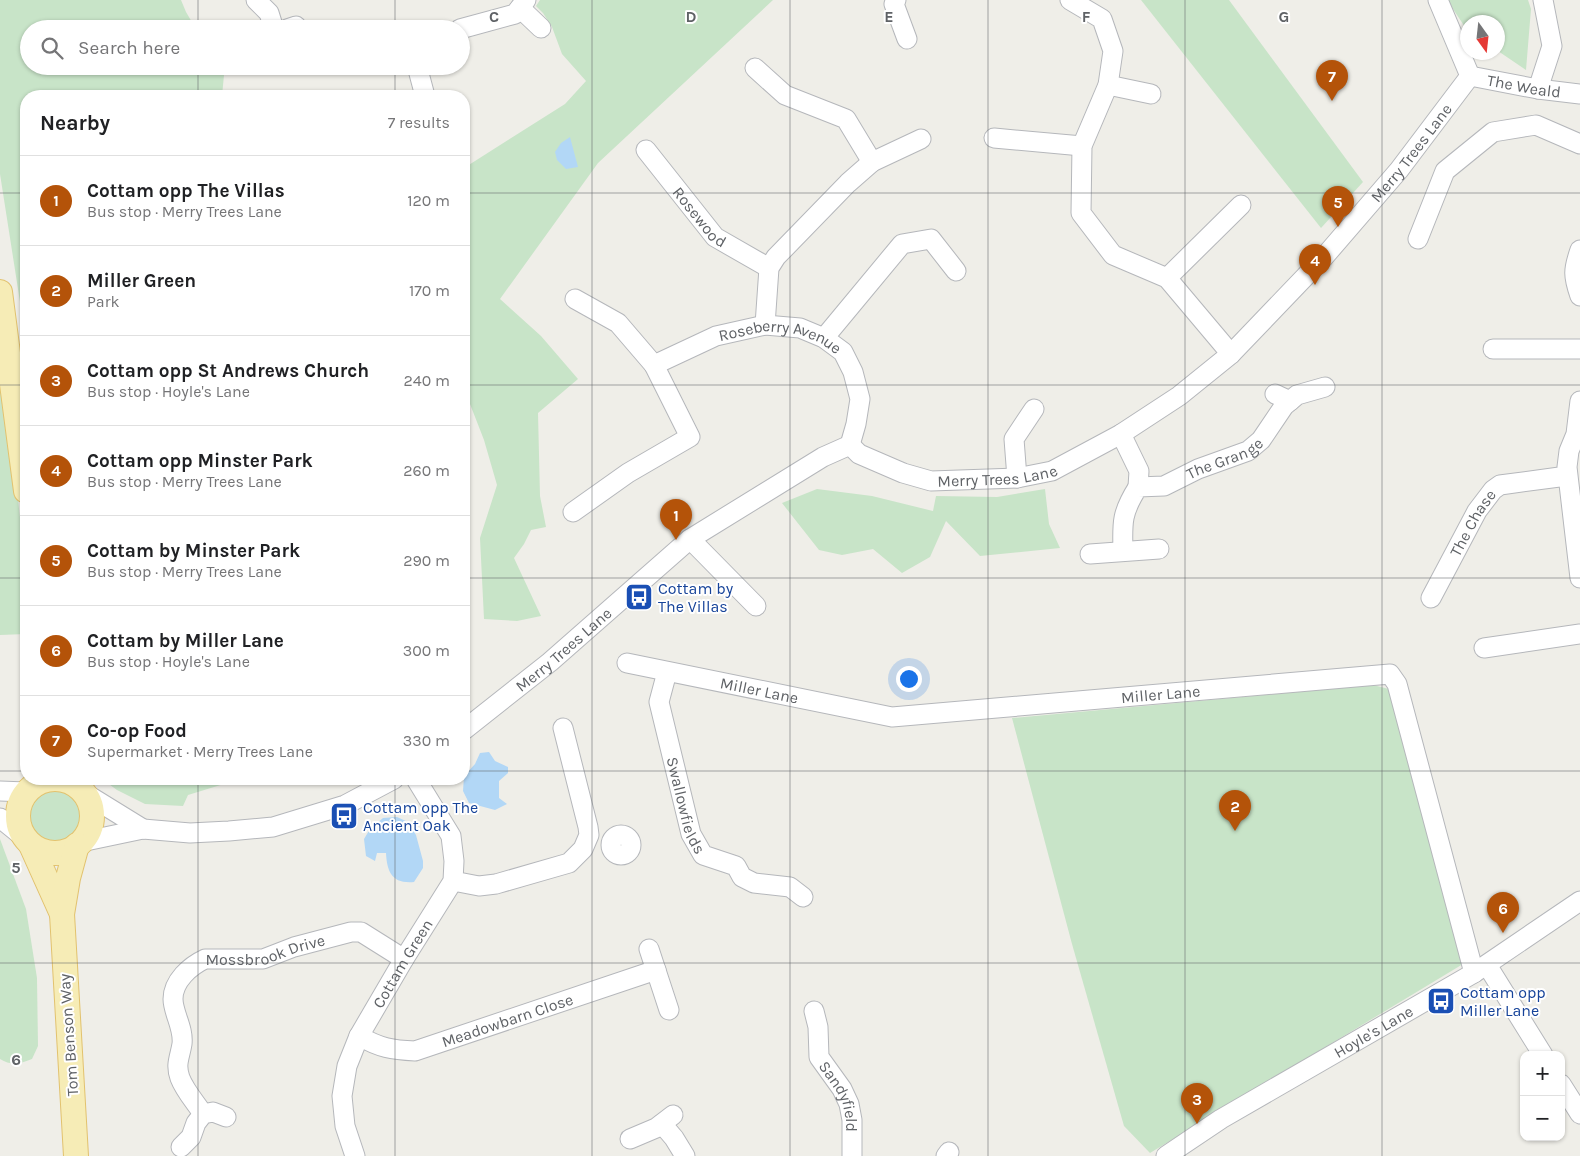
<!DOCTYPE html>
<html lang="en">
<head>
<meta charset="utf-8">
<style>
  :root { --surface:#fff; --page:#f6f6f6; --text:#202124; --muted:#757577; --line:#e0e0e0; --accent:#b45309 }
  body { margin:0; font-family:Karla,sans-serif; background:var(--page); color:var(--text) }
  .controls { position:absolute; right:15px; bottom:15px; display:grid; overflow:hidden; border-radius:10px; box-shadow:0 1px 4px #0004 }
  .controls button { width:45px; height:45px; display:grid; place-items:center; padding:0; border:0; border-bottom:1px solid var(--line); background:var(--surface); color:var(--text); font:25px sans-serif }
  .compass { position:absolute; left:1460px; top:15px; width:45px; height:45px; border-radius:50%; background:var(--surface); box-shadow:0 1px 4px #0004; rotate:165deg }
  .you { position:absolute; left:908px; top:678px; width:18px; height:18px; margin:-12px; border:4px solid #fff; border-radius:50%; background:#1a73e8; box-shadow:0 0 0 8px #1a73e833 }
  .badge { display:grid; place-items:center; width:32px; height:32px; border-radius:50%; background:var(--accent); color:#fff; font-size:16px; font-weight:700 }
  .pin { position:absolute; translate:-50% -41px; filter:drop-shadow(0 1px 2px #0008) }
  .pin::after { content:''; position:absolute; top:26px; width:18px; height:15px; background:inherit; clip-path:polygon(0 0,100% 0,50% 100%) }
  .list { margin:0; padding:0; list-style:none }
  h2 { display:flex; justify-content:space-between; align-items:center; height:65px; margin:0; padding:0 20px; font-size:21px }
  h2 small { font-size:16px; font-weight:400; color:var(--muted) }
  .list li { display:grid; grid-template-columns:32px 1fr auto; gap:15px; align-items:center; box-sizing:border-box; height:90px; padding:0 20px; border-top:1px solid var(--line) }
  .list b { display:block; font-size:19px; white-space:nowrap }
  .list p { margin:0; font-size:16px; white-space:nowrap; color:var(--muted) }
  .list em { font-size:16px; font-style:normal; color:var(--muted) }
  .icon { flex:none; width:28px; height:28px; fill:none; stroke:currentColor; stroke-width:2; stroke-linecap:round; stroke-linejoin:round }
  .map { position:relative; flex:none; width:1580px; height:1156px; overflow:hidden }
  .search { position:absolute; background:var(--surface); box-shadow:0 1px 4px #0004; left:20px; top:20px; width:450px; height:55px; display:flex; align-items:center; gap:12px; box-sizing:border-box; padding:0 18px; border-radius:28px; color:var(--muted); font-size:19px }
  .panel { position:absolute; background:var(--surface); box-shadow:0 1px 4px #0004; left:20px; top:90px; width:450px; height:695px; border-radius:20px }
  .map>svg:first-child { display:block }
  .green { fill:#c8e4c8 }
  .water { fill:#b2d7f6 }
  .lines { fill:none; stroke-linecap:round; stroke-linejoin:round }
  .minor-casing { stroke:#b5b7bb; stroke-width:21 }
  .major-casing { stroke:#e2c26e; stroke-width:26 }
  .minor { stroke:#fff; stroke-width:19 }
  .major { stroke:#f6ecb6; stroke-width:24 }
  .grid { fill:none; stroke:#5f6266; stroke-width:1; stroke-opacity:0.55 }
  .labels { text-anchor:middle; stroke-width:4; stroke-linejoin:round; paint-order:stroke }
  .street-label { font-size:16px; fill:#5f6266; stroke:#fff }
  .transit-label { font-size:16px; fill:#164399; stroke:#fff; text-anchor:start }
  .grid-label { font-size:16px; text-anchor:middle; font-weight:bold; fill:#5f6266; stroke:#fff; stroke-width:4; stroke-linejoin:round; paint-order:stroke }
</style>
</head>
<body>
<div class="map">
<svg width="1580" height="1156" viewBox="0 0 1580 1156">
  <rect width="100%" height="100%" fill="#efeee8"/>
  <g class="green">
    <polygon points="0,0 181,0 186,12 196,29 29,29 29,66 218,66 224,75 222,96 26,96 26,323 23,321 0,174"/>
    <polygon points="540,0 773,0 598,163 500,299 541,336 578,379 538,413 540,496 546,527 531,530 524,544 514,558 541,616 517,621 484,619 480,538 497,485 484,440 470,404 464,402 464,168 565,104 586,81 562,54 552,27 543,13 536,6"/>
    <polygon points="1141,0 1229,0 1363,182 1321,228"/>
    <polygon points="1447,0 1528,0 1531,9 1526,70 1498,51 1498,22 1468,22 1467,30"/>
    <polygon points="0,329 25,565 26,634 0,635"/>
    <polygon points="817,489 872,496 933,511 936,496 997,497 1045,489 1049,524 1060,548 980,556 946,521 930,557 902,573 873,549 842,555 819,550 782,503"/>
    <polygon points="1373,685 1389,689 1463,964 1150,1153 1124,1126 1072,944 1012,718"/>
    <polygon points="102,779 240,779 188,795 183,806 145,804 117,790"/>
    <circle cx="55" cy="816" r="26"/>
    <path d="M0 839 26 909 37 978 38 1046 32 1059C20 1064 11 1066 0 1059Z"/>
  </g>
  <g class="water">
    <polygon points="570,137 578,167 566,169 557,160 555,152 561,143"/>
    <polygon points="489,752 495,761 508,767 508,773 499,781 499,798 507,804 495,810 469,803 463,791 464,776 475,764 480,753"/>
    <path d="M397 817 408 822 416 835 423 861V868L414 882C392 884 387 872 386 853H377L375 861 366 856 364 839 370 829 383 818Z"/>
  </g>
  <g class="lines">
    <g class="minor-casing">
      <g id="minor">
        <polyline points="256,0 269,13 274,29"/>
        <polyline points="896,0 894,4 907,39"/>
        <polyline points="1070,0 1102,19 1113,51 1108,85 1082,146 1081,213 1113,255 1167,278 1231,354"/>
        <polyline points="1438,0 1470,76"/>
        <polyline points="520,8 541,28"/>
        <polyline points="287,29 296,26"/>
        <polyline points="460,29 515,14 526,0"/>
        <polyline points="417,66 425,96"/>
        <polyline points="755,68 785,95 846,119 872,162"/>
        <path id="s1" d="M1470 76 1538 89 1580 94"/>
        <polyline points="1108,85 1151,94"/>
        <polyline points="1538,89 1552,46 1543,0"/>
        <polyline points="994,138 1082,146"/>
        <path id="s2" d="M646 150 715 237 769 268"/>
        <polyline points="1418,239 1445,171 1493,132 1536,125 1580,144"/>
        <path d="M1580 250C1573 270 1573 276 1580 296"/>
        <polyline points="1167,278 1241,205"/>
        <path id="s3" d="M575 299 618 323 654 365 716 336 765 325 800 328 824 338 843 352 853 372 860 399 856 424 850 445"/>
        <polyline points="765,325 769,268 776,257 848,183 872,162 921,139"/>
        <polyline points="824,338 902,244 931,239 956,271"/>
        <polyline points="1493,349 1580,349"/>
        <polyline points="1275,394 1290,401 1297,395 1325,387"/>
        <polyline points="1580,401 1576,434 1569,451 1567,467 1580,578"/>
        <polyline points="1121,434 1139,471 1138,487"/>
        <polyline points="1017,478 1014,439 1034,409"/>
        <polyline points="573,512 628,473 690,437 654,365"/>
        <polyline points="690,539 756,606"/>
        <path id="s4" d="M1123 550C1122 522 1122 512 1138 487L1164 486 1198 469 1248 451 1261 440 1284 406 1290 401"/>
        <polyline points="1090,554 1159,549"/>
        <path id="s5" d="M1431 598 1477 511 1493 490 1500 485 1567 476"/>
        <polyline points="1484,648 1580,634"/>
        <path id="s6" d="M627 663 892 717 1390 674 1397 684 1474 973"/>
        <path id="s7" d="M667 672 659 702 691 834 703 855 736 866 742 877 754 883 790 887 803 897"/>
        <path id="s8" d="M464 730 550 662 690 539 823 457 850 445 859 454 903 473 931 481 1017 478 1052 471 1121 434 1179 396 1231 354 1324 257 1399 170 1470 76"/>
        <polyline points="0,791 26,792"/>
        <polyline points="83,792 143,829"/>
        <polyline points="0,818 26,839"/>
        <circle cx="621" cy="845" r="10"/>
        <polyline points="81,842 143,829 190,833 229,831 273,827 345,805 394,779"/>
        <polyline points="453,881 479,886 496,884 569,863 583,849 589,835 588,827 563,728"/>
        <polyline points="649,949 669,1010"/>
        <polyline points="1487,965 1543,1055"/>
        <path id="s9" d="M814 1011 818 1027 819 1057 842 1089 849 1104 852 1120V1156"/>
        <path id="s10" d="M359 1036C380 1048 392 1050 415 1051L656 970"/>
        <polyline points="1561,1084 1580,1114"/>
        <path id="s11" d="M203 1114C196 1103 185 1091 180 1078 175 1064 180 1057 182 1044 184 1028 173 1013 173 999 173 981 190 966 205 959H263L294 947 351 932H361L404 959"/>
        <polyline points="662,1124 674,1138 685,1156"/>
        <polyline points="630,1139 656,1128 673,1115"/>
        <polyline points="181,1147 191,1137 196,1123 203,1114 213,1112 226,1117"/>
        <path id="s12" d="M355 1156 345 1126 342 1096 347 1066 359 1036 404 959 453 881 454 861 451 836 416 779"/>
        <polyline points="946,1156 949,1152"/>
        <path id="s13" d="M1166 1156 1221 1119 1474 973 1580 901"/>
      </g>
    </g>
    <g class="major-casing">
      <g id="major">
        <polyline points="0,292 26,491"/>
        <circle cx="55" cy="816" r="37"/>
        <polyline points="31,845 62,914"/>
        <polyline points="76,1156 62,914 68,878 77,845"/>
      </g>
    </g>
    <use href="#minor" class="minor"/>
    <use href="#major" class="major"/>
  </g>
  <path class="grid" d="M198 0V29M395 0V29M592 0V1156M790 0V1156M988 0V1156M1185 0V1156M1382 0V1156M198 66V96M395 66V96M0 193H26M464 193H1580M0 385H26M464 385H1580M0 578H26M464 578H1580M0 771H26M464 771H1580M198 779V1156M395 779V1156M0 963H1580"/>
  <defs>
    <g id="bus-square" transform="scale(1.4375)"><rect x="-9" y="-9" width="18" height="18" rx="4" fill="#1a4fb4" stroke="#fff"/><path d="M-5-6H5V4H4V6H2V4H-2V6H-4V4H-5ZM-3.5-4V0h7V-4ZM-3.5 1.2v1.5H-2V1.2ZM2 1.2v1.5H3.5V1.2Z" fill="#fff"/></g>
  </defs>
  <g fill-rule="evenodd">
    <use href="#bus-square" x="639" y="597"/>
    <use href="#bus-square" x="344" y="816"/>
    <use href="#bus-square" x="1441" y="1001"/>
  </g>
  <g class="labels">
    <g class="street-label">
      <text dy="6" stroke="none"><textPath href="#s1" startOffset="55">The Weald</textPath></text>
      <text dy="6" stroke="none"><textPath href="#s8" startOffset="1178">Merry Trees Lane</textPath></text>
      <text dy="6" stroke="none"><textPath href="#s2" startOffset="86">Rosewood</textPath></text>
      <text dy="6" stroke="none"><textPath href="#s3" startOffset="240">Roseberry Avenue</textPath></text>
      <text dy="6" stroke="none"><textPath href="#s4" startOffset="159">The Grange</textPath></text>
      <text dy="6" stroke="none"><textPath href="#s8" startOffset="638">Merry Trees Lane</textPath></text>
      <text dy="6" stroke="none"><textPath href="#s5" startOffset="86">The Chase</textPath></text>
      <text dy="6" stroke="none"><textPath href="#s8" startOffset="128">Merry Trees Lane</textPath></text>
      <text dy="6" stroke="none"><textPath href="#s6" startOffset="135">Miller Lane</textPath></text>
      <text dy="6" stroke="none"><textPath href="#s6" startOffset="540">Miller Lane</textPath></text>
      <text dy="6" stroke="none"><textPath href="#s7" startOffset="138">Swallowfields</textPath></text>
      <text dy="6" stroke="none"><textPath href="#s11" startOffset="239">Mossbrook Drive</textPath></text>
      <text dy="6" stroke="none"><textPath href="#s12" startOffset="209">Cottam Green</textPath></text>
      <text dy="6" stroke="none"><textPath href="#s10" startOffset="156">Meadowbarn Close</textPath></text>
      <text dy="6" stroke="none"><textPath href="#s13" startOffset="242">Hoyle's Lane</textPath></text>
      <text transform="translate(68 1035) rotate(-94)" y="6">Tom Benson Way</text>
      <text dy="6" stroke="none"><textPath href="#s9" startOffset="92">Sandyfield</textPath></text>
    </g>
    <g class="transit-label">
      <text x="658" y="594">Cottam by<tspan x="658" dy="18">The Villas</tspan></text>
      <text x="363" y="813">Cottam opp The<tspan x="363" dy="18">Ancient Oak</tspan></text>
      <text x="1460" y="998">Cottam opp<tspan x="1460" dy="18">Miller Lane</tspan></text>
    </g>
  </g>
  <g class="grid-label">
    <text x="494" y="22">C</text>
    <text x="691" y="22">D</text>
    <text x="889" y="22">E</text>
    <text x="1086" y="22">F</text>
    <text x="1284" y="22">G</text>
    <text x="16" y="873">5</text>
    <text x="16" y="1065">6</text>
  </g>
</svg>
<div class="controls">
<button>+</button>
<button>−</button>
</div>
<svg class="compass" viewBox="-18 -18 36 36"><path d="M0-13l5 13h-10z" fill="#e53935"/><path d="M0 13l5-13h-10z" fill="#757577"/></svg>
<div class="you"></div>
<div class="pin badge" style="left:676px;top:540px">1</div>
<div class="pin badge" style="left:1235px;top:831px">2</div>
<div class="pin badge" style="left:1197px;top:1124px">3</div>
<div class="pin badge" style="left:1315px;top:285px">4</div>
<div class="pin badge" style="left:1338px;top:227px">5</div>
<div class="pin badge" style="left:1503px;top:933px">6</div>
<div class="pin badge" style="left:1332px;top:101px">7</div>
<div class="search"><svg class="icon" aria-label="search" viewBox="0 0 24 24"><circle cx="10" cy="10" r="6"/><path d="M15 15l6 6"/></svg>Search here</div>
<section class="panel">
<h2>Nearby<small>7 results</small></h2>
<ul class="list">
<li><span class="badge">1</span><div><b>Cottam opp The Villas</b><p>Bus stop · Merry Trees Lane</p></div><em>120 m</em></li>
<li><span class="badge">2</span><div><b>Miller Green</b><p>Park</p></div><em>170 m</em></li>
<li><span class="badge">3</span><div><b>Cottam opp St Andrews Church</b><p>Bus stop · Hoyle's Lane</p></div><em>240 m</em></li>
<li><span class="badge">4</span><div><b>Cottam opp Minster Park</b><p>Bus stop · Merry Trees Lane</p></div><em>260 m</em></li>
<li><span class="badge">5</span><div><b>Cottam by Minster Park</b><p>Bus stop · Merry Trees Lane</p></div><em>290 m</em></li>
<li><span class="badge">6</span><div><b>Cottam by Miller Lane</b><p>Bus stop · Hoyle's Lane</p></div><em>300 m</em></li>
<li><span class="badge">7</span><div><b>Co-op Food</b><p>Supermarket · Merry Trees Lane</p></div><em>330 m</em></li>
</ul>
</section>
</div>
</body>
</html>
